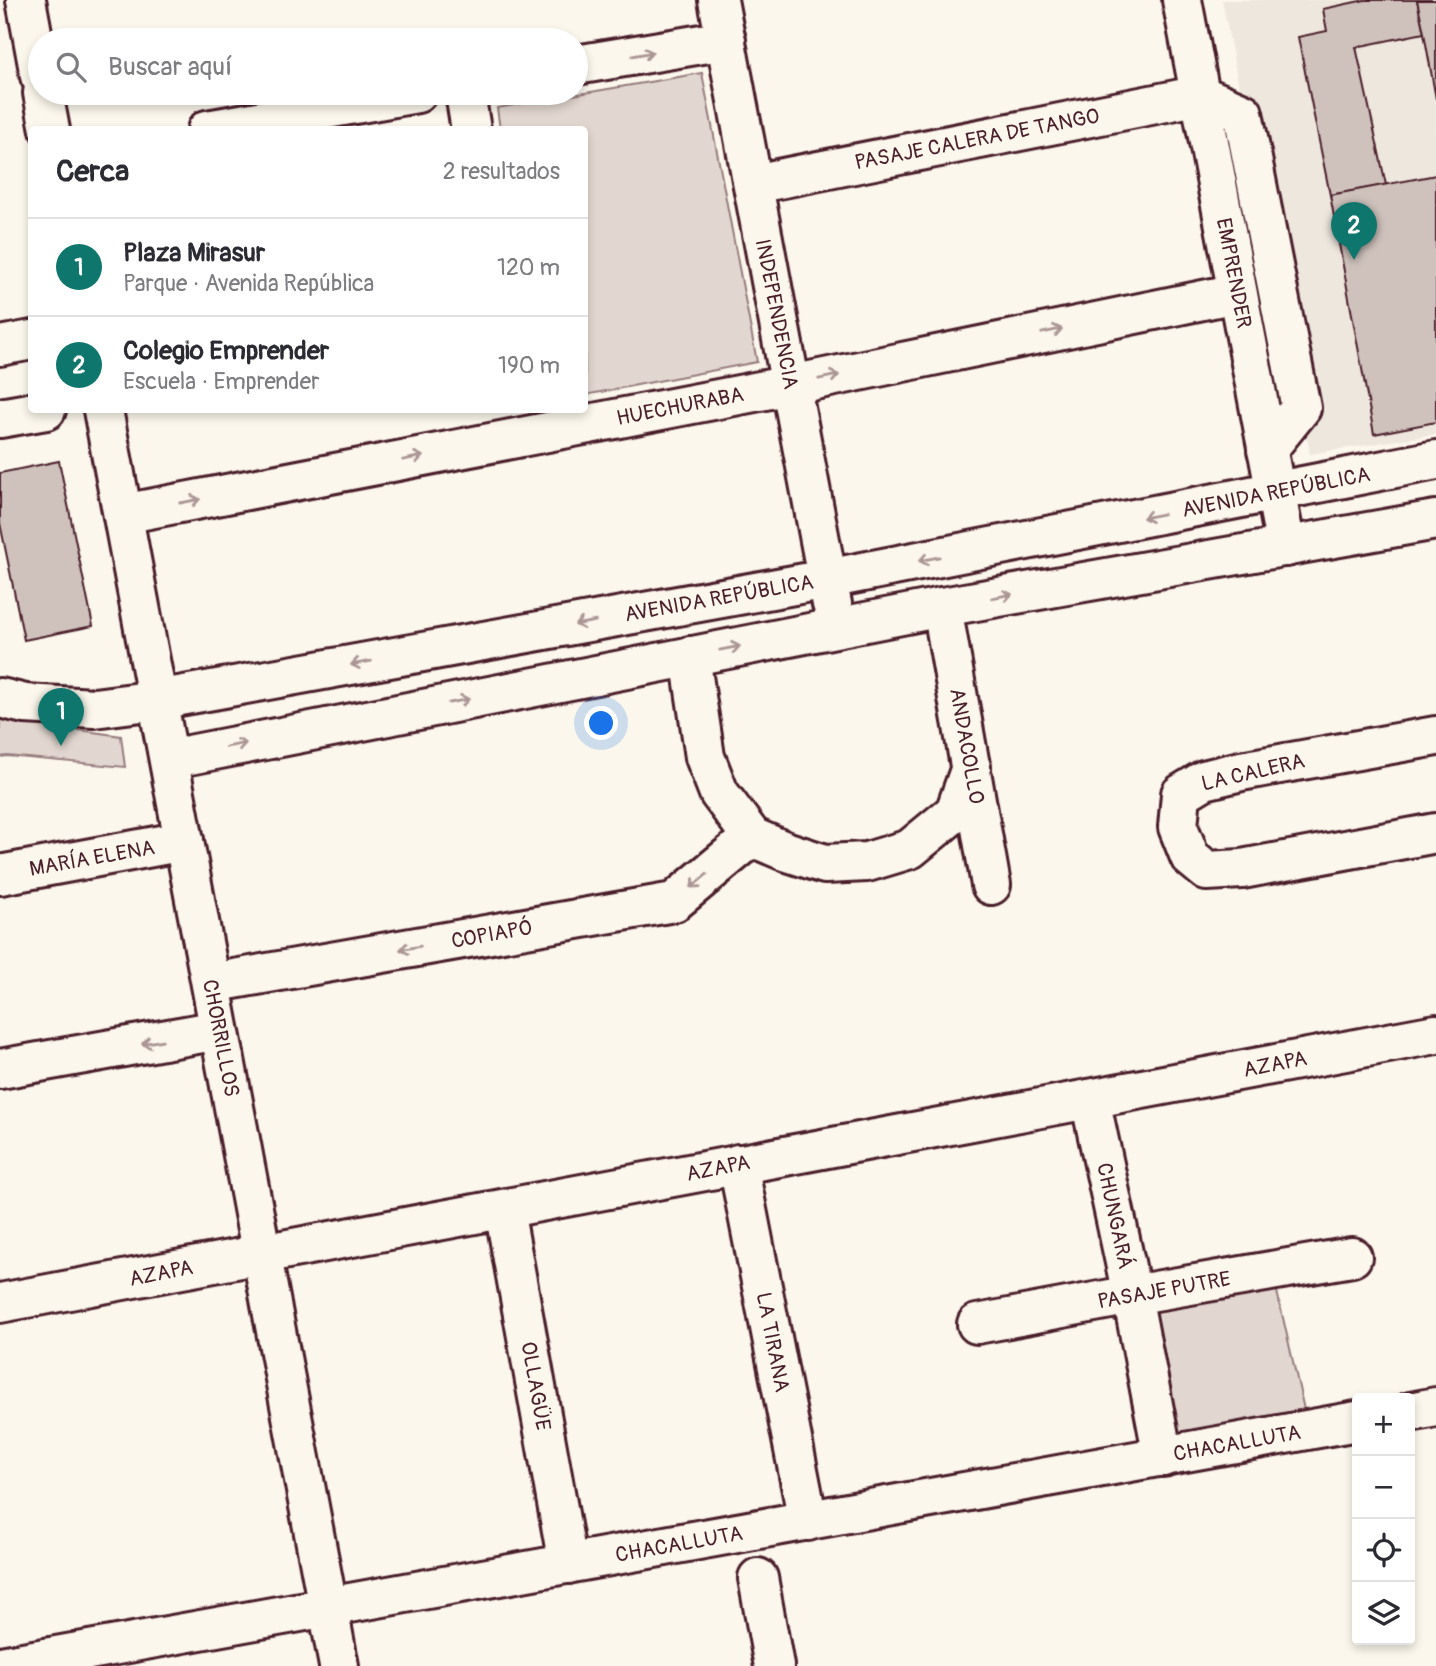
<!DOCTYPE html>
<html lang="es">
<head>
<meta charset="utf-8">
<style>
  :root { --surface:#fff; --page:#f7f7f7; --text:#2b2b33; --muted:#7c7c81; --line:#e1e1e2; --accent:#0f766e }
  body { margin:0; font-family:Pangolin,sans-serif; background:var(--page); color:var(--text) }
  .controls { position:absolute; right:21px; bottom:21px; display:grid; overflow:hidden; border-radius:7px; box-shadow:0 4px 10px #0003 }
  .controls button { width:63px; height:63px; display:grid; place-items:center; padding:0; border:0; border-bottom:2px solid var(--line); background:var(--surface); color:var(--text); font:35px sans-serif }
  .you { position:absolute; left:602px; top:724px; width:24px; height:24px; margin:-18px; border:5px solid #fff; border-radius:50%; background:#1a73e8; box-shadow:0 0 0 10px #1a73e833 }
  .badge { display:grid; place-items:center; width:46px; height:46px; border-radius:50%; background:var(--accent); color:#fff; font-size:23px; font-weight:700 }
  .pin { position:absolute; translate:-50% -58px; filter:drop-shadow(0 2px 4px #0008) }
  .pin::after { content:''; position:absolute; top:37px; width:24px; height:21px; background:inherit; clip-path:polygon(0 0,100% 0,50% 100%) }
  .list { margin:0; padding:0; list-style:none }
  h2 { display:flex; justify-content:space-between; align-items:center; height:91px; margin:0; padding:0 28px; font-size:30px }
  h2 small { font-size:23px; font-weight:400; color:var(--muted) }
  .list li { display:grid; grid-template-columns:46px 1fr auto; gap:21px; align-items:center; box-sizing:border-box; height:98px; padding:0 28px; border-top:2px solid var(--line) }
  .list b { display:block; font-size:26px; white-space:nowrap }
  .list p { margin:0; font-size:23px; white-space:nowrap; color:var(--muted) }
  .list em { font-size:23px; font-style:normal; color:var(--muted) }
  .icon { flex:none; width:38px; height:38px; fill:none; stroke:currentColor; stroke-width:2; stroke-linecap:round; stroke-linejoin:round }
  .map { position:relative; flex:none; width:1436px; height:1666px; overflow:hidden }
  .search { position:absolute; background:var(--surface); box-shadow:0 4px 10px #0003; left:28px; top:28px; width:560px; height:77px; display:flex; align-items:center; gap:18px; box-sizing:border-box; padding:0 24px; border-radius:38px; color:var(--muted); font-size:26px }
  .panel { position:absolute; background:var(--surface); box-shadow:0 4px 10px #0003; left:28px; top:126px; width:560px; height:287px; border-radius:7px }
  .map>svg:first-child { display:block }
  .built { fill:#eee7de }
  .green { fill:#e2d7d0; stroke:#967b7e; stroke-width:2 }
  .building { fill:#cfc2bc; stroke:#4a1f2b; stroke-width:2 }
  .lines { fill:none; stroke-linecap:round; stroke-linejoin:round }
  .minor-casing { stroke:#4a1f2b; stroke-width:44 }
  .minor { stroke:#fbf7ec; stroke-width:38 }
  .oneway { stroke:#ab9695 }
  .labels { text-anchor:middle; stroke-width:5; stroke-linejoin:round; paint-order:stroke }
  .street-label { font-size:21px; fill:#4a1f2b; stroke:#fbf7ec }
</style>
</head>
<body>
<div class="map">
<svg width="1436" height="1666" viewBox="0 0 1436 1666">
  <rect width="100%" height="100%" fill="#fbf7ec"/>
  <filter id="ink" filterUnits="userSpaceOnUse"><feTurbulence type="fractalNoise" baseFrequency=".0143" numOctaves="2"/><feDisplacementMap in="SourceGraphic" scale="14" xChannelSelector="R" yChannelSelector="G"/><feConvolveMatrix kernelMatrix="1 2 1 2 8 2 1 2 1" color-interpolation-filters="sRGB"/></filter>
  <g filter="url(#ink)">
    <polygon class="built" points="1222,0 1436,0 1436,434 1310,454"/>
    <g class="green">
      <polygon points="702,73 757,362 585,395 584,130 500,129 497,108"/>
      <polygon points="0,719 121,736 125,767 7,756 0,757"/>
      <polygon points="1275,1283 1305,1414 1171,1435 1146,1305"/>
    </g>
    <g class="building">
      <polygon points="1365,0 1417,0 1424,33 1356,47 1386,185 1330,195 1298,37 1327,31 1323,9"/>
      <polygon points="1417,0 1436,0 1436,99 1424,33"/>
      <polygon points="1436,175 1436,422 1374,434 1330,195"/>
      <polygon points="59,461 93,626 24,640 0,523 0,473"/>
    </g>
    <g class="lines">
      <g class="minor-casing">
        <g id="minor">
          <polyline points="26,0 40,76"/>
          <polyline points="718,0 832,604"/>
          <polyline points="1182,0 1286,547"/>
          <polyline points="576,65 726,40"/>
          <polyline points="43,93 50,130"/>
          <polyline points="465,93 471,130"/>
          <polyline points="1201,95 1243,113 1301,408 1267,450"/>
          <polyline points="207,130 417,93"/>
          <polyline points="753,184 1201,95"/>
          <polyline points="0,346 32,340"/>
          <polyline points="103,410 339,1666"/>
          <polyline points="0,418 46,410"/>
          <polyline points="123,514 791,385 1237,293"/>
          <polyline points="942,607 991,885"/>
          <polyline points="690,656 705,757 719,793 752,837 785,851 825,864 867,862 910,849 955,812 971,767"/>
          <polyline points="0,698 25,704 94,708 157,700 827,579 1436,460"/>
          <polyline points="1436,736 1241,771 1204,780 1181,794 1178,827 1190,857 1207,871 1242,869 1436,833"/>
          <polyline points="169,759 942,607 1436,520"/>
          <polyline points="0,875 184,841"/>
          <polyline points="211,983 674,902 752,837"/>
          <polyline points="0,1069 219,1030"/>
          <polyline points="1090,1099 1132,1295 1163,1457"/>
          <polyline points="738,1164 808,1521"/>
          <polyline points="504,1209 568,1564"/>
          <polyline points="0,1303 1436,1034"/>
          <polyline points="977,1324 1132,1295 1352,1257"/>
          <polyline points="1410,1412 1436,1407"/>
          <polyline points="758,1578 774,1666"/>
          <polyline points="1,1666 1357,1421"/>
        </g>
      </g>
      <use href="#minor" class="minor"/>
    </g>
    <defs><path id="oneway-shaft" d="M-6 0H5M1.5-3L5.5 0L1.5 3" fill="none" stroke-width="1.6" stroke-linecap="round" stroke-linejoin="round" transform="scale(1.75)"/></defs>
    <g class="oneway">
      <use href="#oneway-shaft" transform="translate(643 54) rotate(-10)"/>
      <use href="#oneway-shaft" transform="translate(1052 331) rotate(-12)"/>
      <use href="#oneway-shaft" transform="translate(829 377) rotate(-12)"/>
      <use href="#oneway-shaft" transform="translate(413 458) rotate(-11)"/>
      <use href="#oneway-shaft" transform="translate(190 501) rotate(-11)"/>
      <use href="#oneway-shaft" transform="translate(1153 516) rotate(169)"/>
      <use href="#oneway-shaft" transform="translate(929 559) rotate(169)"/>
      <use href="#oneway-shaft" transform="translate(1002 596) rotate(-10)"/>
      <use href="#oneway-shaft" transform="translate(585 623) rotate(170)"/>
      <use href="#oneway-shaft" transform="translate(730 648) rotate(-11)"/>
      <use href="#oneway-shaft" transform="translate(361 663) rotate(170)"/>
      <use href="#oneway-shaft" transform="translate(459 701) rotate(-11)"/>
      <use href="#oneway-shaft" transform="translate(236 745) rotate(-11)"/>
      <use href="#oneway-shaft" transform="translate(699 881) rotate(140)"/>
      <use href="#oneway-shaft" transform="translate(410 948) rotate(170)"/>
      <use href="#oneway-shaft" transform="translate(152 1042) rotate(170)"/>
    </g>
  </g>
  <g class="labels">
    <g class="street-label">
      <text transform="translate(977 139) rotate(-11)" y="7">PASAJE CALERA DE TANGO</text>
      <text transform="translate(1234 273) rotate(79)" y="7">EMPRENDER</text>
      <text transform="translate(777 314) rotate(79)" y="7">INDEPENDENCIA</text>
      <text transform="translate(680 406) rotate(-11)" y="7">HUECHURABA</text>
      <text transform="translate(1276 492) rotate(-11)" y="7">AVENIDA REPÚBLICA</text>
      <text transform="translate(719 598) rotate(-10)" y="7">AVENIDA REPÚBLICA</text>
      <text transform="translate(967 746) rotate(80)" y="7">ANDACOLLO</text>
      <text transform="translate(1253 772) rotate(-13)" y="7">LA CALERA</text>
      <text transform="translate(92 858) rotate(-10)" y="7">MARÍA ELENA</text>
      <text transform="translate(492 934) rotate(-10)" y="7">COPIAPÓ</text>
      <text transform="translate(221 1038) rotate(79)" y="7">CHORRILLOS</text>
      <text transform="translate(1275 1064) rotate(-11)" y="7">AZAPA</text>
      <text transform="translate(718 1168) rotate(-11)" y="7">AZAPA</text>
      <text transform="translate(1115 1216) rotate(78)" y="7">CHUNGARÁ</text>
      <text transform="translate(161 1273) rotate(-11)" y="7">AZAPA</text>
      <text transform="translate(1164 1290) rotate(-10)" y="7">PASAJE PUTRE</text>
      <text transform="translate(773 1342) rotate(79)" y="7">LA TIRANA</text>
      <text transform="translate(536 1386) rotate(80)" y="7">OLLAGÜE</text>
      <text transform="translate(1237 1443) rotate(-10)" y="7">CHACALLUTA</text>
      <text transform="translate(679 1544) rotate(-10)" y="7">CHACALLUTA</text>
    </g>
  </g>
</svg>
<div class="controls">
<button>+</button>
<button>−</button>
<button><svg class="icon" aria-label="locate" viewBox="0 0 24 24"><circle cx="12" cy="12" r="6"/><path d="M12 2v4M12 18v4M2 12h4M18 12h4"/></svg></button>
<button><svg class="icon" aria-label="layers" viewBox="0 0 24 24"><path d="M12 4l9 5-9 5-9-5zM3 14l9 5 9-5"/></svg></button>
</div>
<div class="you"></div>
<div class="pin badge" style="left:61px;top:746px">1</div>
<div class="pin badge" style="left:1354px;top:260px">2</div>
<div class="search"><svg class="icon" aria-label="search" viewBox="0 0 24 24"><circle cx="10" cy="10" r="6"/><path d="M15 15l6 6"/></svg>Buscar aquí</div>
<section class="panel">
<h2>Cerca<small>2 resultados</small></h2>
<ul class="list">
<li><span class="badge">1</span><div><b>Plaza Mirasur</b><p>Parque · Avenida República</p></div><em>120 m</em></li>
<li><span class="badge">2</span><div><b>Colegio Emprender</b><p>Escuela · Emprender</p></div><em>190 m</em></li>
</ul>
</section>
</div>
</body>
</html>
